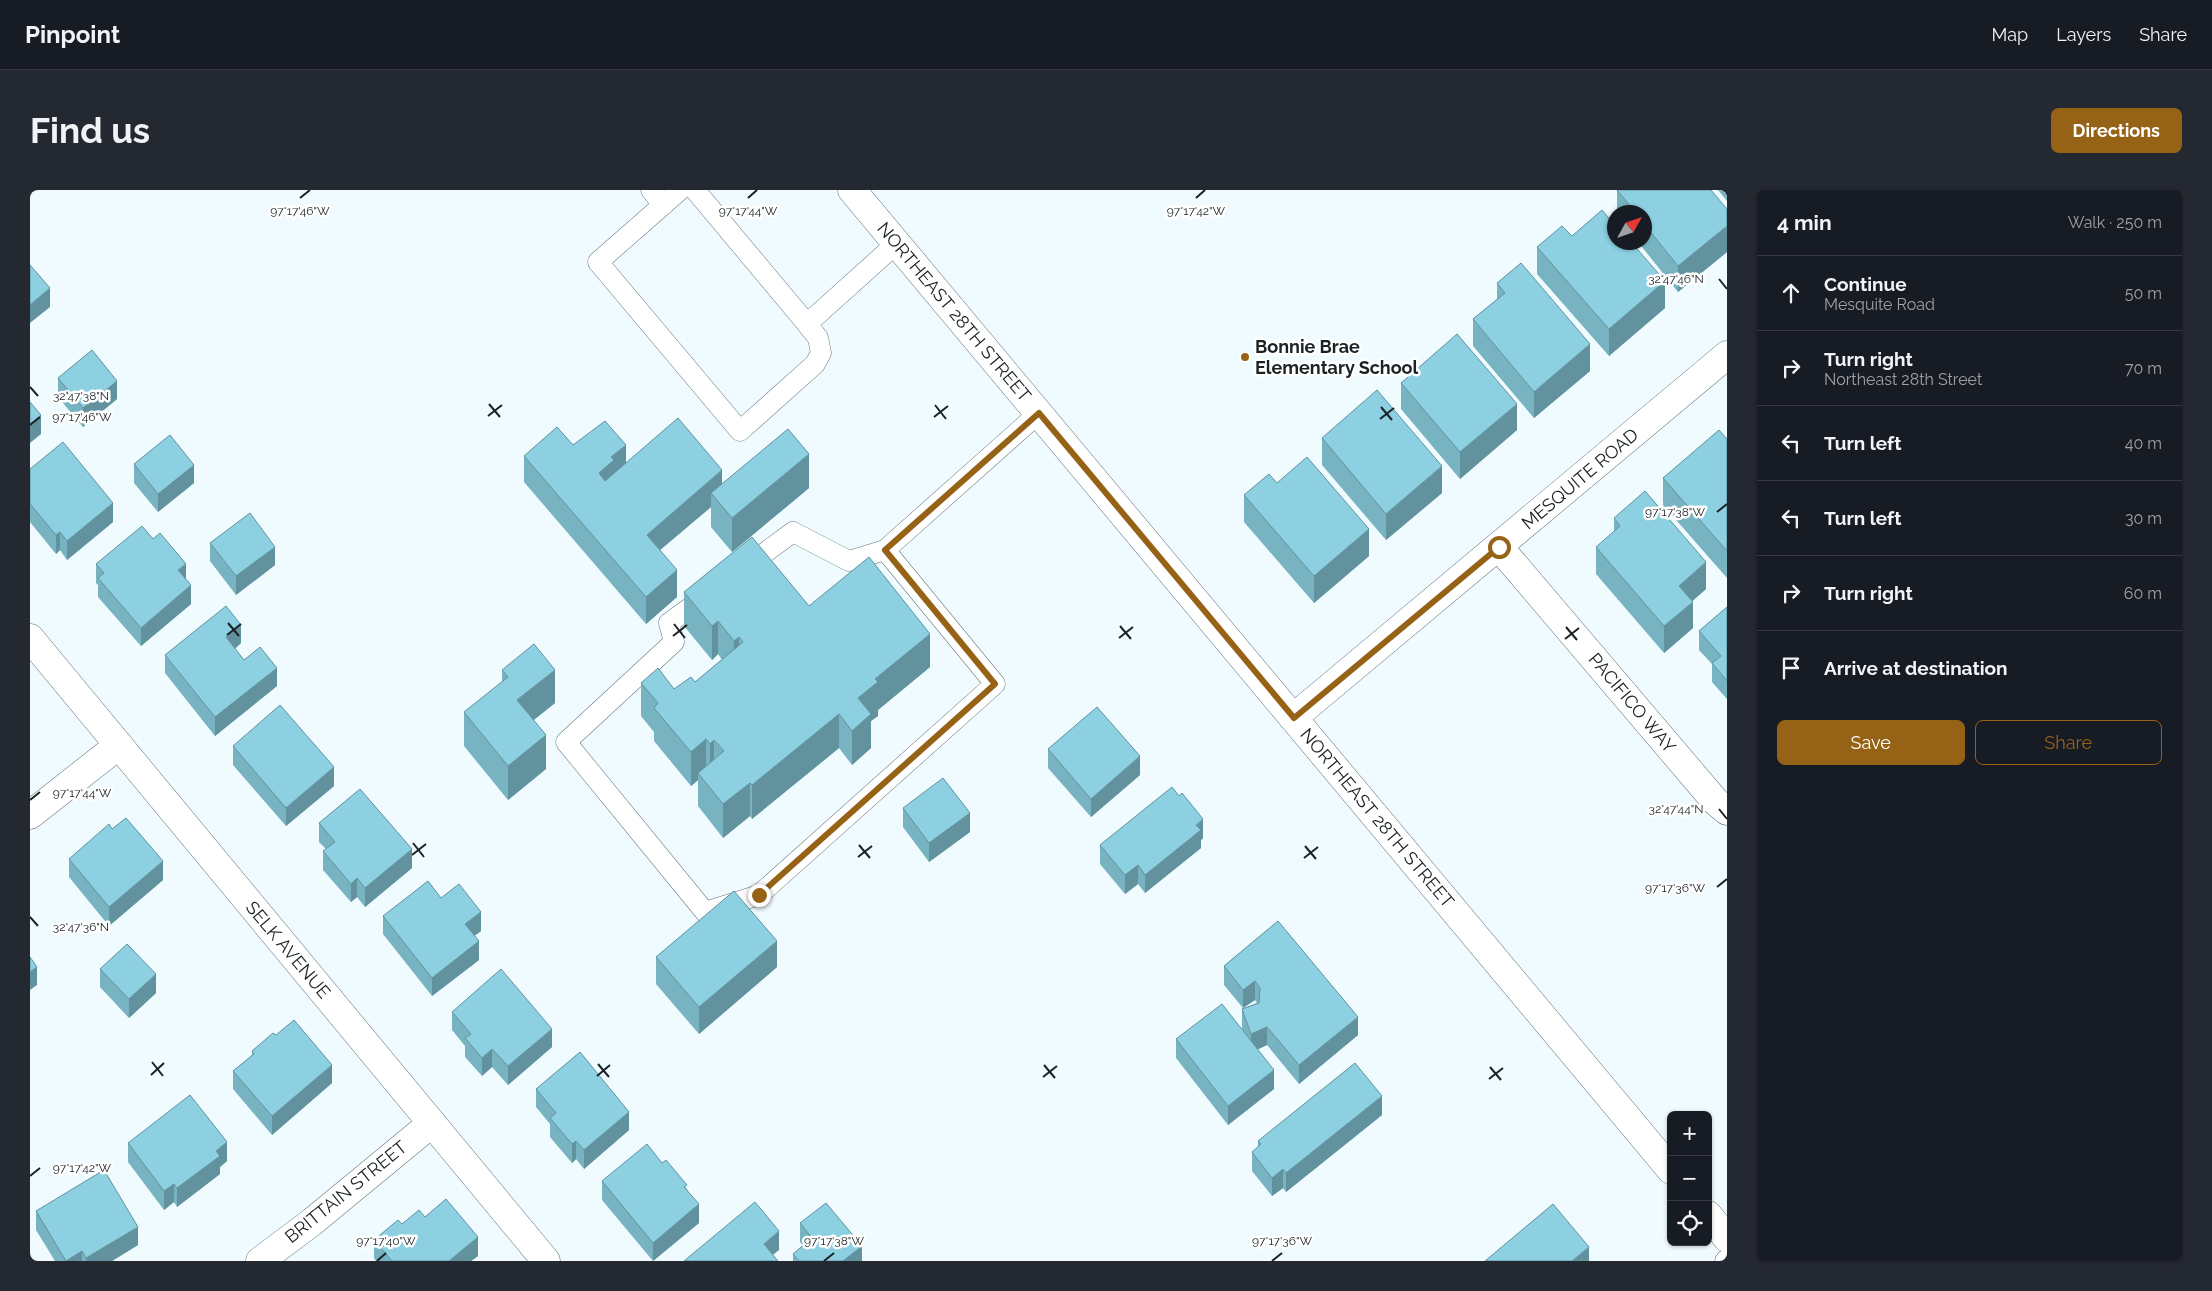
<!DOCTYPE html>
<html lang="en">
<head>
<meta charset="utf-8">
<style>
  :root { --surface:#171b24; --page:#242831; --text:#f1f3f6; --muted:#9ea1a6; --line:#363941; --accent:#966316 }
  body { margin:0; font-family:Raleway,sans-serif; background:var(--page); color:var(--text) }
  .controls { position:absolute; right:15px; bottom:15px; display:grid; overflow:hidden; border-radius:8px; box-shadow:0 1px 4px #0004 }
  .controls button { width:45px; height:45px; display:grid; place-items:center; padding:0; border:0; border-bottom:1px solid var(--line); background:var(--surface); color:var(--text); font:25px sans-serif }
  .compass { position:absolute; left:1577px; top:15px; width:45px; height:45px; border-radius:50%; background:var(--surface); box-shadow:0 1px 4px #0004; rotate:50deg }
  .stop { position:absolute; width:15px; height:15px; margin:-11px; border:4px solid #966316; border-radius:50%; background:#fff }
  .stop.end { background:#966316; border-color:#fff; box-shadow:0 1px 5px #0008 }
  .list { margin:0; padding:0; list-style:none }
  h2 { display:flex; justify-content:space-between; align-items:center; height:65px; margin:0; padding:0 20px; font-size:21px }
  h2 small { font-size:16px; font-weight:400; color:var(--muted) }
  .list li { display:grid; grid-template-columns:32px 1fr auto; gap:15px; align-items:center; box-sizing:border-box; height:75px; padding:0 20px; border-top:1px solid var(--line) }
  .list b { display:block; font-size:19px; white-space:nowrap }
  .list p { margin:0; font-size:16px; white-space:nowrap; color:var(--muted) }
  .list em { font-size:16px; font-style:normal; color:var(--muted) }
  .actions { display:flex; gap:10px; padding:15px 20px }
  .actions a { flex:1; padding:11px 0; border:1px solid var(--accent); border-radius:8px; text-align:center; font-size:18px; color:var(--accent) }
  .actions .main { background:var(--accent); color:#fff }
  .icon { flex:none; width:28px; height:28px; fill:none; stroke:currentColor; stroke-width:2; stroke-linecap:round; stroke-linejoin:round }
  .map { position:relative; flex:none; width:1697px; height:1071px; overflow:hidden; border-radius:8px }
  header { display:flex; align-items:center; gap:30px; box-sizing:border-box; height:70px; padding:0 25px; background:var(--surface); border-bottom:1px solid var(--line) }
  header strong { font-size:24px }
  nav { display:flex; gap:28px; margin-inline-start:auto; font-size:18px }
  .intro { display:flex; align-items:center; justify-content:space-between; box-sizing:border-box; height:120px; padding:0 30px }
  h1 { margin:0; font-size:35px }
  .button { padding:12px 22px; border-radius:8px; background:var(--accent); color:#fff; font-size:18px; font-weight:700 }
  main { display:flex; gap:30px; padding:0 30px }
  aside { flex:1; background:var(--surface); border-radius:8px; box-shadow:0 1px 4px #0004 }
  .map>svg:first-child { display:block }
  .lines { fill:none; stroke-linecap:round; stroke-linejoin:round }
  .lane-casing { stroke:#66777c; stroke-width:21 }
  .street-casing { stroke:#66777c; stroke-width:29 }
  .primary-casing { stroke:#66777c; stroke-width:29 }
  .lane { stroke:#fff; stroke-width:20 }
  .street { stroke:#fff; stroke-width:28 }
  .primary { stroke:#fff; stroke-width:28 }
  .wall { fill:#78b3c2 }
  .shaded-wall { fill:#62929e }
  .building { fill:#8cd0e2; stroke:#62929e }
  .route { stroke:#966316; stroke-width:6 }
  .ticks { fill:none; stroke:#1b2224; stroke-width:2 }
  .poi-dot { fill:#966316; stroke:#fff; stroke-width:2 }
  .labels { text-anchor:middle; stroke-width:5; stroke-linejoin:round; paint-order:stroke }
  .street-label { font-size:18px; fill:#1b2224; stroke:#fff }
  .poi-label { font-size:18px; font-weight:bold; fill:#1b2224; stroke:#fff; text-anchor:start }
  .ticks-label { font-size:12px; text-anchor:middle; fill:#1b2224; stroke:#fff; stroke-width:5; stroke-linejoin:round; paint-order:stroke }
</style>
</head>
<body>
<header>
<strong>Pinpoint</strong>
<nav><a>Map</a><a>Layers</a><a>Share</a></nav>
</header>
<div class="intro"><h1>Find us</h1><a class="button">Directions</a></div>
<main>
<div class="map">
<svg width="1697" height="1071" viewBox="0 0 1697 1071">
  <rect width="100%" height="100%" fill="#effbfe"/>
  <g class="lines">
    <g class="lane-casing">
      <g id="lane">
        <polyline points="621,0 633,15"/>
        <polyline points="650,0 568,72 710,241 785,174 791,163 788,148 777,134 867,53"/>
        <polyline points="665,0 777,134"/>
        <polyline points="714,378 763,342 819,371 855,360"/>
        <polyline points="676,406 639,433 644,452 536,552 675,722 729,705 965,494 855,360 1009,223"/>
        <polyline points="1695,1071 1697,1069"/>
      </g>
    </g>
    <g class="street-casing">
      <g id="street">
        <polyline points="1469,357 1686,612 1697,621"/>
        <polyline points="0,448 516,1071"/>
        <polyline points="1263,528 1697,165"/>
        <polyline points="0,625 89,555"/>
        <polyline points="230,1071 282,1032 402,933"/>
      </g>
    </g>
    <g class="primary-casing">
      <g id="primary">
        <polyline points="822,0 1641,980"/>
        <polyline points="1678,1025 1697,1048"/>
      </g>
    </g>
    <use href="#lane" class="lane"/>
    <use href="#street" class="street"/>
    <use href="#primary" class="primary"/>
  </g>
  <g class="wall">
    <polygon points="1587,0 1697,19 1697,62 1648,102 1608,52 1614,52 1614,22 1587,22"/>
    <polygon points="1688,0 1697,0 1697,11"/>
    <polygon points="1542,46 1635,118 1579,166 1507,84 1507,57"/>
    <polygon points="1467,93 1560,181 1504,228 1443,156 1443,129 1467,109"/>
    <polygon points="28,188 87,209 53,237 28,207"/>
    <polygon points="1371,193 1487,240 1430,289 1371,219"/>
    <polygon points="1292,248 1412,303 1356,350 1292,275"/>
    <polygon points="1697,249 1697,388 1633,315 1633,288"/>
    <polygon points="543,255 596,273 692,293 779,298 702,362 681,337 681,317 630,360 647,407 616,434 494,292 494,266"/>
    <polygon points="104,274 164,293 128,322 104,293"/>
    <polygon points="0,279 83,332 37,370 30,360 26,364 0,332"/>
    <polygon points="1247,293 1339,366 1284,413 1214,332 1214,305"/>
    <polygon points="1584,328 1676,399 1662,411 1663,438 1634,463 1566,384 1566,357 1584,342"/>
    <polygon points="180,353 245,375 206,405 180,371"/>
    <polygon points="66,374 156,390 161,414 111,456 68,407 68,395 66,393"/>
    <polygon points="654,402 779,416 900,477 848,520 848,526 841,531 841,558 822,575 809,558 722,629 720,626 693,648 668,616 668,590 661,596 624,551 624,542 611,526 611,493 644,499 665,492 692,470 688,464 682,470 654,436"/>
    <polygon points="1697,417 1697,509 1682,492 1682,474 1669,460 1669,441"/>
    <polygon points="211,453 205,459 214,470 247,496 185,546 135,483 135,465"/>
    <polygon points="472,480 525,513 504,530 516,579 478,610 434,556 434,522 472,492"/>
    <polygon points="203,556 304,596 256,636 203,575"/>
    <polygon points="1018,559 1110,585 1061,627 1018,578"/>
    <polygon points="1149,606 1173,648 1171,650 1171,658 1115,703 1108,694 1095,704 1070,674 1070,655"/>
    <polygon points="873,618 940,642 899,672 873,637"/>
    <polygon points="289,633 382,678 335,717 327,707 321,712 293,680 293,661 296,659 289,652"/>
    <polygon points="82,639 133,690 79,736 39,687 39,669"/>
    <polygon points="411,708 451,741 444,746 449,770 402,806 353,744 353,726"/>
    <polygon points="1248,731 1328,845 1269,894 1237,855 1227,860 1244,899 1198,935 1146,868 1146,849 1213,840 1212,838 1212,819 1227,813 1225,810 1213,818 1194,795 1194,776"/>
    <polygon points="626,767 747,777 669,844 626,794"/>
    <polygon points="70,779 126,803 99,828 70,797"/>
    <polygon points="422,822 522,857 478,895 462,877 452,886 435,867 435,856 422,840"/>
    <polygon points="246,845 302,893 242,945 203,899 203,881 222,865 222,861"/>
    <polygon points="506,899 599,940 554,979 546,969 542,973 520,947 520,934 506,917"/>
    <polygon points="1352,925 1256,1002 1253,998 1242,1006 1222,981 1222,962 1228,957 1228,951"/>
    <polygon points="98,953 197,971 190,977 190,984 147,1017 144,1012 134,1020 98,972"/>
    <polygon points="632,973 657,999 669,1033 623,1071 572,1010 572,991"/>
    <polygon points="6,1021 108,1055 82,1071 25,1071 6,1040"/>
    <polygon points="395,1027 448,1066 441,1071 346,1071 344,1068 344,1050 372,1034"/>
    <polygon points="770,1033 832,1071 763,1071 763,1064 773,1056 770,1052"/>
  </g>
  <g class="shaded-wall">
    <polygon points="1697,36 1697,62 1648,102 1648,76"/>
    <polygon points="1635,91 1635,118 1579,166 1579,139"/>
    <polygon points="20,98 20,117 0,133 0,115"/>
    <polygon points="1560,154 1560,181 1504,228 1504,202"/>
    <polygon points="87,191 87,209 53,237 53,218"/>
    <polygon points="1487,214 1487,240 1430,289 1430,262"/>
    <polygon points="11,225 11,244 0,253 0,234"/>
    <polygon points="596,255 596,282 569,310 569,283 581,267"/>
    <polygon points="779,264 779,298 702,362 702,328"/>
    <polygon points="164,275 164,293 128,322 128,304"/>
    <polygon points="1412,276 1412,303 1356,350 1356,324"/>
    <polygon points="692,280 692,307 681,303 681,317 617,371 617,345"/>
    <polygon points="83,313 83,332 37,370 37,351"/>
    <polygon points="1339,339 1339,366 1284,413 1284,386"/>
    <polygon points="30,342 30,360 26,364 26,345"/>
    <polygon points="245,357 245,375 206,405 206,386"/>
    <polygon points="1676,372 1676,399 1649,423 1649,396"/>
    <polygon points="156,374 156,392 148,380"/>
    <polygon points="647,380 647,407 616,434 616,407"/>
    <polygon points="161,395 161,414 111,456 111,438"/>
    <polygon points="1663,412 1663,438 1634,463 1634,436"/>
    <polygon points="688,431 688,464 682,470 682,436"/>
    <polygon points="211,435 211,453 196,466 196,447"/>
    <polygon points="900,444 900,477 848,520 848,526 841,531 841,558 822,575 822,541 828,508 845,489"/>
    <polygon points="709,447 709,481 704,484 704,451"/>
    <polygon points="247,478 247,496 185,546 185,527"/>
    <polygon points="525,480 525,513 487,543 487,510"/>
    <polygon points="809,524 809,558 722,629 722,595"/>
    <polygon points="516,545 516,579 478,610 478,576"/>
    <polygon points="676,549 676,583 668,583 668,590 661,596 661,562"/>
    <polygon points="684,550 684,584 680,588 680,554"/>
    <polygon points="1110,566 1110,585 1061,627 1061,609"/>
    <polygon points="304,577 304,596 256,636 256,618"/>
    <polygon points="720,593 720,626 693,648 693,614"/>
    <polygon points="940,623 940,642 899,672 899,653"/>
    <polygon points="1173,629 1173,648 1171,650 1171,658 1115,703 1115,685"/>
    <polygon points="382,659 382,678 335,717 335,698"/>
    <polygon points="133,671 133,690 79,736 79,717"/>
    <polygon points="1108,675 1108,694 1095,704 1095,685"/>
    <polygon points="327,688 327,707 321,712 321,694"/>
    <polygon points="451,722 451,741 435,753 435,734"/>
    <polygon points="449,751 449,770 402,806 402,788"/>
    <polygon points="747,751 747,777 669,844 669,817"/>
    <polygon points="7,777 7,795 0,800 0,782"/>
    <polygon points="126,784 126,803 99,828 99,809"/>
    <polygon points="1225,791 1225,810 1213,818 1213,800"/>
    <polygon points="1328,827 1328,845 1269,894 1269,875"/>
    <polygon points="1237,837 1237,855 1221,862 1221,844"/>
    <polygon points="522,839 522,857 478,895 478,876"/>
    <polygon points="462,859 462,877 452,886 452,868"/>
    <polygon points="302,875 302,893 242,945 242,926"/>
    <polygon points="1244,880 1244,899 1198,935 1198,916"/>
    <polygon points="1352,906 1352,925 1256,1002 1256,983"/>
    <polygon points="599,922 599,940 554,979 554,960"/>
    <polygon points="546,951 546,969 542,973 542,954"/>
    <polygon points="197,952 197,971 190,977 190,984 147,1017 147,998 186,961"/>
    <polygon points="1253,979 1253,998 1242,1006 1242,988"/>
    <polygon points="144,994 144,1012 134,1020 134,1001"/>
    <polygon points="669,1014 669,1033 623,1071 623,1053"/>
    <polygon points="108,1037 108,1055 82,1071 56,1071 56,1068"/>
    <polygon points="749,1041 749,1060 735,1071 734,1054"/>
    <polygon points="448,1047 448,1066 441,1071 419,1071"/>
    <polygon points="832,1056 832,1071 813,1071"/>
    <polygon points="1559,1057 1559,1071 1542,1071"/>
    <polygon points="52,1061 52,1071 36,1071"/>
  </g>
  <g class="building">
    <polygon points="1587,0 1681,0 1697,19 1697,36 1648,76 1614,34 1614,22 1605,22"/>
    <polygon points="1572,20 1584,34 1584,52 1601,52 1635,91 1579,139 1507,57 1532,36 1542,46"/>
    <polygon points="1491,73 1560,154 1504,202 1443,129 1475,103 1467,93"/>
    <polygon points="0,75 20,98 0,115"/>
    <polygon points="1427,144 1487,214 1430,262 1371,193"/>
    <polygon points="62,160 87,191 53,218 28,188"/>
    <polygon points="1347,200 1412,276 1356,324 1292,248"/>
    <polygon points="0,212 11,225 0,234"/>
    <polygon points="648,228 692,280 617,345 647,380 616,407 494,266 527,237 543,255 575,231 596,255 581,267 584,270 569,283 575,291"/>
    <polygon points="758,239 779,264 702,328 681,303"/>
    <polygon points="1689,240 1697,249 1697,361 1633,288"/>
    <polygon points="140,245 164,275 128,304 104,274"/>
    <polygon points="33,252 83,313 37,351 30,342 26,345 0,314 0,279"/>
    <polygon points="1277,267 1339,339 1284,386 1214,305 1239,284 1247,293"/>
    <polygon points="1615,301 1676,372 1649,396 1663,412 1634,436 1566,357 1590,336 1584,328"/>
    <polygon points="220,323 245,357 206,386 180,353"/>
    <polygon points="112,336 123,349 130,343 156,374 148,380 161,395 111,438 68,388 74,383 66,374"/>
    <polygon points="722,347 779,416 839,367 900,444 845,489 848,492 828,508 841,524 822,541 809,524 722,595 720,593 693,614 668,583 694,561 684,550 680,554 676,549 661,562 624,518 628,513 611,493 628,478 644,499 661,487 665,492 713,452 709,447 704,451 688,431 682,436 654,402"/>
    <polygon points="196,416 211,435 196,447 214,470 230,457 247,478 185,527 135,465"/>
    <polygon points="1697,417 1697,491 1682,473 1691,466 1669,441"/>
    <polygon points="504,454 525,480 487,510 516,545 478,576 434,522 478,487 472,480"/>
    <polygon points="250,515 304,577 256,618 203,556"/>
    <polygon points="1067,517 1110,566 1061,609 1018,559"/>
    <polygon points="913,588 940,623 899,653 873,618"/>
    <polygon points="1142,597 1149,606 1152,603 1173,629 1166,635 1171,640 1115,685 1108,675 1095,685 1070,655"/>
    <polygon points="330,599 382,659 335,698 327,688 321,694 293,661 305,652 289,633"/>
    <polygon points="96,628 133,671 79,717 39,669 79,634 82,639"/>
    <polygon points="398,691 411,708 429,694 451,722 435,734 449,751 402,788 353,726"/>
    <polygon points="704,701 747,751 669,817 626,767"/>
    <polygon points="1248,731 1328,827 1269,875 1237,837 1221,844 1212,819 1229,813 1230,798 1225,791 1213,800 1194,776"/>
    <polygon points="97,754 126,784 99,809 70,779"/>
    <polygon points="0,767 7,777 0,782"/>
    <polygon points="471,779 522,839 478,876 462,859 452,868 435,848 441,844 422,822"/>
    <polygon points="1192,814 1244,880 1198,916 1146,849"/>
    <polygon points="264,830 302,875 242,926 203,881 224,864 222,861 243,843 246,845"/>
    <polygon points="550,862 599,922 554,960 546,951 542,954 520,928 526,923 506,899"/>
    <polygon points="1325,873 1352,906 1256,983 1253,979 1242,988 1222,962 1231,954 1228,951"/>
    <polygon points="160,905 197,952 186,961 190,966 147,998 144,994 134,1001 98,953"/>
    <polygon points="617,954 632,973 636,970 657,995 654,997 669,1014 623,1053 572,991"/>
    <polygon points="74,980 108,1037 56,1068 52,1061 36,1071 6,1021"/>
    <polygon points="416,1009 448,1047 419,1071 362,1071 344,1050 368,1030 372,1034 389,1020 395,1027"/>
    <polygon points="725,1012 749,1041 734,1054 748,1071 654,1071"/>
    <polygon points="796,1013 832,1056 813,1071 769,1071 763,1064 782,1048 770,1033"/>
    <polygon points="1523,1014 1559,1057 1542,1071 1455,1071"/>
  </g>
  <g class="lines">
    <polyline class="route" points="729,705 965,494 855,360 1009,223 1264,528 1469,357"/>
  </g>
  <path class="ticks" d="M270 8 280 0M718 8 727 0M1166 8 1175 0M1689 89 1697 99M0 197 8 206M459 214 470 227M905 215 916 229M1351 217 1362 230M458 226 472 215M904 227 918 216M1350 229 1364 218M0 235 10 227M1687 322 1697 314M198 433 209 446M644 434 655 448M1090 436 1101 449M1536 437 1547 450M197 445 211 434M643 446 657 435M1089 448 1103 437M1535 449 1549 438M0 610 10 602M1689 619 1697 629M383 653 394 667M829 655 840 668M1275 656 1286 669M382 665 396 654M828 667 842 656M1274 668 1288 657M1687 697 1697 689M0 727 8 736M122 872 133 886M568 874 579 887M1014 875 1025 888M1460 877 1471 890M121 885 134 873M567 886 580 875M1013 887 1027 876M1459 889 1473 878M0 986 10 978M347 1071 356 1063M794 1071 804 1063M1242 1071 1252 1063"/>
  <circle class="poi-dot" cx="1215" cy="167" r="5"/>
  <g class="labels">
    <g class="street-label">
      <text transform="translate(924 122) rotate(50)" y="6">NORTHEAST 28TH STREET</text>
      <text transform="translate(1550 289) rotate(-40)" y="6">MESQUITE ROAD</text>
      <text transform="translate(1602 513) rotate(50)" y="6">PACIFICO WAY</text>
      <text transform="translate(1347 628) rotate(50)" y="6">NORTHEAST 28TH STREET</text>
      <text transform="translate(258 760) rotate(50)" y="6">SELK AVENUE</text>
      <text transform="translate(316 1002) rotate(-39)" y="6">BRITTAIN STREET</text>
    </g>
    <g class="poi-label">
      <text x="1225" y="163">Bonnie Brae<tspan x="1225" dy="21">Elementary School</tspan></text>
    </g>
  </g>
  <g class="ticks-label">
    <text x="270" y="25">97°17'46"W</text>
    <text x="718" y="25">97°17'44"W</text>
    <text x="1166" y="25">97°17'42"W</text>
    <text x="1646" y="93">32°47'46"N</text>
    <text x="51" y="210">32°47'38"N</text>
    <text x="52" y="231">97°17'46"W</text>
    <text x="1645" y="326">97°17'38"W</text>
    <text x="52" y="607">97°17'44"W</text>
    <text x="1646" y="623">32°47'44"N</text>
    <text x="1645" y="702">97°17'36"W</text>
    <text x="51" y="741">32°47'36"N</text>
    <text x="52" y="982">97°17'42"W</text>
    <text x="356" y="1055">97°17'40"W</text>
    <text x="804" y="1055">97°17'38"W</text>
    <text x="1252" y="1055">97°17'36"W</text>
  </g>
</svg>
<div class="controls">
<button>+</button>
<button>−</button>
<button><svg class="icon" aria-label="locate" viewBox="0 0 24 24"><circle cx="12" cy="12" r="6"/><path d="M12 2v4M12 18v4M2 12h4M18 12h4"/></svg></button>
</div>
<svg class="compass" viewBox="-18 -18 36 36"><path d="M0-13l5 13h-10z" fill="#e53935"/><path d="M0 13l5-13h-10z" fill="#9ea1a6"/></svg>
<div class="stop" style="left:1469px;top:357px"></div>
<div class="stop end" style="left:729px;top:705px"></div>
</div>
<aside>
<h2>4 min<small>Walk · 250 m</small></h2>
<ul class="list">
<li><svg class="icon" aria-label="ahead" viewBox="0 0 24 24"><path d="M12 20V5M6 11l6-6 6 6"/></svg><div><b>Continue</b><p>Mesquite Road</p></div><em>50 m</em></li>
<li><svg class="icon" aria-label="right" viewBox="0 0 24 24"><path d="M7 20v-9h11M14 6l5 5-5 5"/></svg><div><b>Turn right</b><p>Northeast 28th Street</p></div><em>70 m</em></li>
<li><svg class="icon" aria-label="left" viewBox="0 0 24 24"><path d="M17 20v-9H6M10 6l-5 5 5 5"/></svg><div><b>Turn left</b></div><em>40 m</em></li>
<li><svg class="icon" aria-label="left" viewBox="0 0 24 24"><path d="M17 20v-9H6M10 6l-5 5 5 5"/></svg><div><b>Turn left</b></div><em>30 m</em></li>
<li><svg class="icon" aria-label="right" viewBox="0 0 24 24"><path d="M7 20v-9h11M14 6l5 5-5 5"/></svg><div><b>Turn right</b></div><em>60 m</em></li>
<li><svg class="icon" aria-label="arrive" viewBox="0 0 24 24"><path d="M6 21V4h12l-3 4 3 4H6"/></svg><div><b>Arrive at destination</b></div></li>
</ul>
<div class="actions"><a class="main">Save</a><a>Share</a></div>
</aside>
</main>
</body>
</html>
